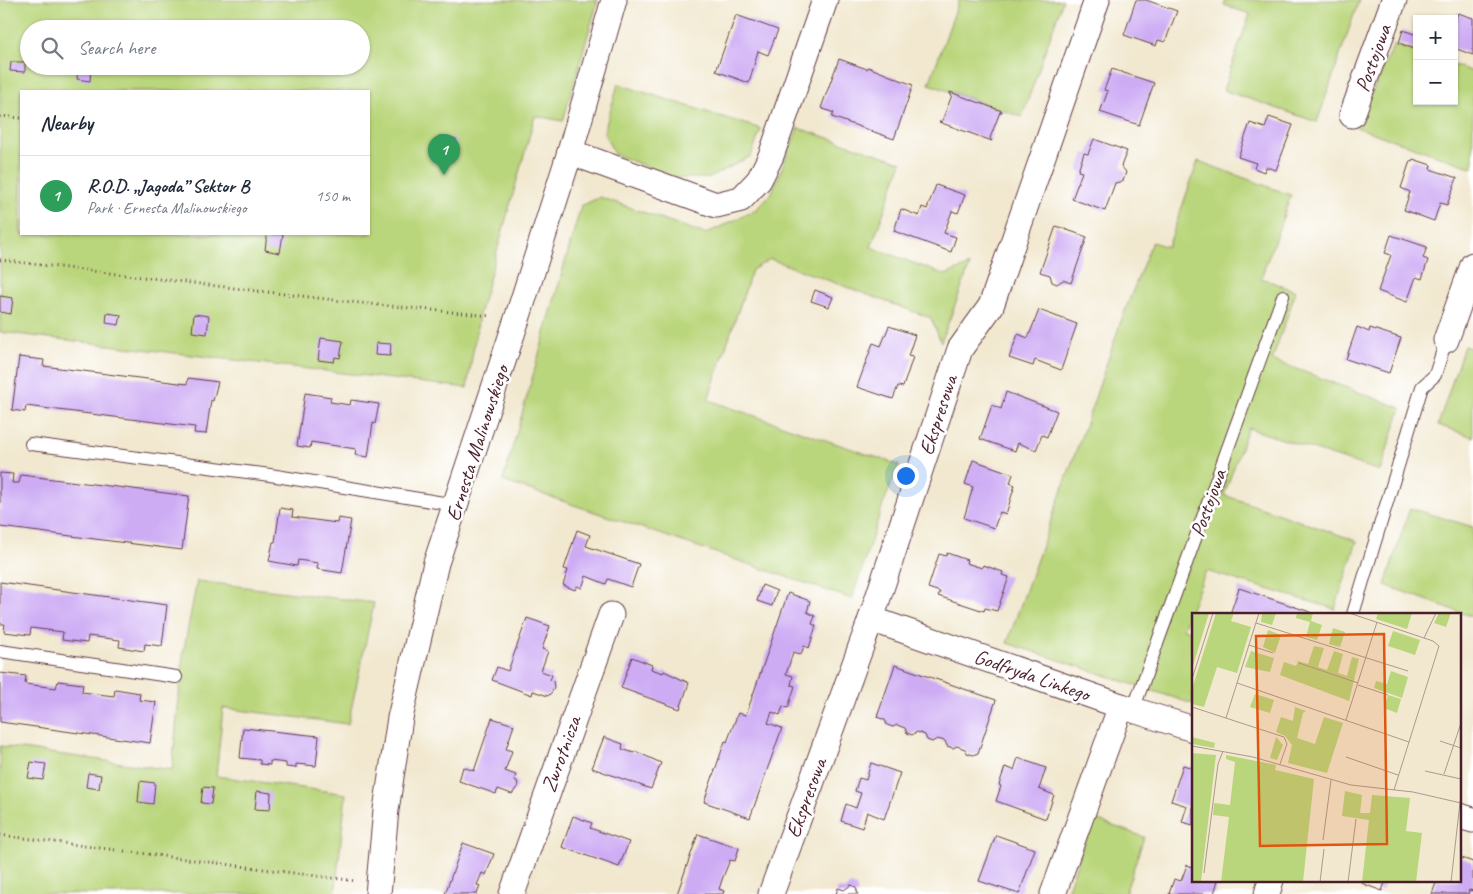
<!DOCTYPE html>
<html lang="en">
<head>
<meta charset="utf-8">
<style>
  :root { --surface:#fff; --page:#f6f6f7; --text:#1f2937; --muted:#747a83; --line:#e0e1e3; --accent:#7c3aed }
  body { margin:0; font-family:Caveat,sans-serif; background:var(--page); color:var(--text) }
  .controls { position:absolute; right:15px; top:15px; display:grid; overflow:hidden; border-radius:0px; box-shadow:0 1px 4px #0004 }
  .controls button { width:45px; height:45px; display:grid; place-items:center; padding:0; border:0; border-bottom:1px solid var(--line); background:var(--surface); color:var(--text); font:25px sans-serif }
  .you { position:absolute; left:905px; top:475px; width:18px; height:18px; margin:-12px; border:4px solid #fff; border-radius:50%; background:#1a73e8; box-shadow:0 0 0 8px #1a73e833 }
  .badge { display:grid; place-items:center; width:32px; height:32px; border-radius:50%; background:var(--accent); color:#fff; font-size:16px; font-weight:700 }
  .pin { position:absolute; translate:-50% -41px; filter:drop-shadow(0 1px 2px #0008) }
  .pin::after { content:''; position:absolute; top:26px; width:18px; height:15px; background:inherit; clip-path:polygon(0 0,100% 0,50% 100%) }
  .list { margin:0; padding:0; list-style:none }
  h2 { display:flex; justify-content:space-between; align-items:center; height:65px; margin:0; padding:0 20px; font-size:21px }
  h2 small { font-size:16px; font-weight:400; color:var(--muted) }
  .list li { display:grid; grid-template-columns:32px 1fr auto; gap:15px; align-items:center; box-sizing:border-box; height:80px; padding:0 20px; border-top:1px solid var(--line) }
  .list b { display:block; font-size:19px; white-space:nowrap }
  .list p { margin:0; font-size:16px; white-space:nowrap; color:var(--muted) }
  .list em { font-size:16px; font-style:normal; color:var(--muted) }
  .icon { flex:none; width:28px; height:28px; fill:none; stroke:currentColor; stroke-width:2; stroke-linecap:round; stroke-linejoin:round }
  .map { position:relative; flex:none; width:1473px; height:894px; overflow:hidden }
  .search { position:absolute; background:var(--surface); box-shadow:0 1px 4px #0004; left:20px; top:20px; width:350px; height:55px; display:flex; align-items:center; gap:12px; box-sizing:border-box; padding:0 18px; border-radius:28px; color:var(--muted); font-size:19px }
  .panel { position:absolute; background:var(--surface); box-shadow:0 1px 4px #0004; left:20px; top:90px; width:350px; height:145px; border-radius:0px }
  .map>svg:first-child { display:block }
  .green { fill:#bad67c; stroke:#827a54; fill-rule:evenodd }
  .building { fill:#cdacf4 }
  .lines { fill:none; stroke-linecap:round; stroke-linejoin:round }
  .lane-casing { stroke:#633d44; stroke-width:14 }
  .street-casing { stroke:#633d44; stroke-width:27 }
  .path { stroke:#633d44; stroke-width:3; stroke-dasharray:1 4; stroke-linecap:butt }
  .lane { stroke:#fff; stroke-width:12 }
  .street { stroke:#fff; stroke-width:25 }
  .labels { text-anchor:middle; stroke-width:5; stroke-linejoin:round; paint-order:stroke }
  .street-label { font-size:21px; fill:#4a1f2b; stroke:#fff }
  .inset-road { fill:none; stroke:#ae988d; stroke-width:1 }
  .view { fill:#e0560e; fill-opacity:0.15; stroke:#e0560e; stroke-width:2.5 }
  .inset-edge { fill:none; stroke:#4a1f2b; stroke-width:2.5 }
</style>
</head>
<body>
<div class="map">
<svg width="1473" height="894" viewBox="0 0 1473 894">
  <rect width="100%" height="100%" fill="#fff"/>
  <filter id="ink" filterUnits="userSpaceOnUse"><feTurbulence type="fractalNoise" baseFrequency=".02" numOctaves="2"/><feDisplacementMap in="SourceGraphic" scale="10" xChannelSelector="R" yChannelSelector="G"/><feConvolveMatrix kernelMatrix="1 2 1 2 8 2 1 2 1" color-interpolation-filters="sRGB"/></filter>
  <filter id="wash" filterUnits="userSpaceOnUse"><feTurbulence type="fractalNoise" baseFrequency=".0096" numOctaves="4" result="noise"/><feDisplacementMap in="SourceGraphic" scale="20" xChannelSelector="R" yChannelSelector="G"/><feGaussianBlur stdDeviation="1.12" result="paint"/><feColorMatrix in="noise" values="0 0 0 0 0 0 0 0 0 0 0 0 0 0 0 0 0 1.4 0 .05"/><feComposite in="paint" operator="in"/></filter>
  <g filter="url(#wash)">
    <rect width="100%" height="100%" fill="#f1e8cf"/>
    <g class="green">
      <path d="M0 0H598L563 121 535 116 479 315 467 388 0 332ZM29 29H361V66H29ZM21 91H369V234H21Z"/>
      <polygon points="959,0 1063,0 1022,117 929,84"/>
      <polygon points="1226,0 1359,0 1317,122 1223,90 1250,14 1224,5"/>
      <polygon points="1394,45 1417,52 1417,101 1454,101 1454,65 1473,72 1473,168 1356,127"/>
      <polygon points="618,84 761,129 751,156 709,178 676,178 614,154 604,132"/>
      <polygon points="798,128 902,162 871,247 945,275 970,265 941,342 931,318 770,259 752,270 708,400 899,465 882,507 852,599 503,481 581,206 600,197 705,234 756,210 772,192"/>
      <polygon points="1198,161 1291,195 1261,278 1296,291 1272,360 1401,408 1380,471 1248,428 1224,495 1357,541 1335,609 1206,571 1183,629 1193,632 1193,704 1007,643 1094,401 1121,321 1152,242 1168,247"/>
      <polygon points="1464,346 1473,349 1473,437 1438,425"/>
      <polygon points="1410,508 1473,527 1473,617 1385,585"/>
      <polygon points="197,581 374,603 348,724 223,708 216,776 346,794 335,894 0,894 0,746 172,770 183,654"/>
      <polygon points="1093,819 1144,837 1125,894 1066,894"/>
    </g>
    <g id="blocks">
      <g class="building">
        <polygon points="1136,0 1146,0 1177,11 1165,42 1158,40 1156,46 1124,35"/>
        <polygon points="1458,13 1473,18 1473,55 1454,48 1454,24"/>
        <polygon points="736,15 778,30 768,55 758,51 749,83 716,71"/>
        <polygon points="1403,30 1417,35 1417,50 1399,43"/>
        <polygon points="839,59 867,69 868,67 913,85 894,139 832,117 834,113 821,108"/>
        <polygon points="11,62 25,62 25,72 10,71"/>
        <polygon points="78,67 91,69 90,81 77,79"/>
        <polygon points="1112,69 1154,83 1139,125 1100,112 1108,91 1104,90"/>
        <polygon points="950,92 1002,111 1002,112 1000,112 990,138 992,141 939,122 942,121 952,95 950,94"/>
        <polygon points="1269,117 1293,125 1276,170 1266,167 1264,172 1254,168 1256,163 1238,157 1250,123 1265,128"/>
        <polygon points="439,136 456,139 452,159 436,156"/>
        <polygon points="1094,139 1127,151 1121,166 1126,172 1123,181 1115,183 1105,211 1072,199 1082,172 1078,171 1084,153 1088,154"/>
        <polygon points="1413,159 1431,165 1430,169 1457,178 1447,205 1440,203 1434,221 1404,210 1410,192 1401,188 1410,161 1412,162"/>
        <polygon points="936,185 965,195 958,213 952,211 944,233 956,237 951,252 894,231 901,209 919,216 922,207 927,209"/>
        <polygon points="1056,226 1087,237 1071,283 1063,280 1057,284 1052,282 1050,275 1040,272"/>
        <polygon points="267,234 283,234 280,253 265,250"/>
        <polygon points="1391,235 1427,247 1423,258 1428,260 1422,279 1416,277 1407,302 1378,291 1391,255 1385,253"/>
        <polygon points="815,290 833,297 829,307 811,301"/>
        <polygon points="0,296 13,298 11,314 0,312"/>
        <polygon points="1039,310 1077,324 1061,370 1035,360 1033,366 1009,358 1018,334 1028,338"/>
        <polygon points="107,313 121,315 119,325 106,323"/>
        <polygon points="194,314 209,316 207,334 192,332"/>
        <polygon points="889,326 915,335 908,356 913,357 903,387 898,386 893,399 857,387 873,343 881,346"/>
        <polygon points="1357,327 1369,332 1370,328 1401,338 1389,373 1346,359"/>
        <polygon points="321,338 343,341 340,358 335,357 334,362 318,360"/>
        <polygon points="376,343 391,344 390,356 375,355"/>
        <polygon points="19,357 44,360 43,366 187,384 188,378 218,382 213,401 211,400 206,434 194,433 195,427 26,406 25,412 12,410"/>
        <polygon points="1006,392 1057,411 1047,437 1042,435 1036,450 1018,443 1015,451 980,439 992,405 1001,409"/>
        <polygon points="305,393 331,397 330,402 350,405 351,400 379,404 375,424 373,423 368,457 355,455 356,449 311,442 310,448 297,446"/>
        <polygon points="973,460 1013,474 1010,483 1015,485 1006,514 1000,512 994,528 964,518 973,487 965,484"/>
        <polygon points="0,473 13,474 12,483 19,483 21,475 189,496 182,550 0,527"/>
        <polygon points="280,508 293,510 292,517 337,523 338,518 351,520 342,573 317,569 318,563 298,560 297,566 269,561 273,542 275,542"/>
        <polygon points="577,530 590,535 586,546 639,564 631,587 608,579 606,584 586,576 582,588 577,586 575,590 563,585 568,570 564,569"/>
        <polygon points="947,553 967,560 966,563 982,568 983,565 1003,572 1002,575 1009,577 997,611 985,608 984,611 938,596 940,592 928,588 939,554 946,556"/>
        <polygon points="0,582 167,605 162,646 145,644 144,651 119,647 120,640 88,636 87,643 62,640 63,632 31,628 30,635 4,632 5,624 0,624"/>
        <polygon points="762,585 777,591 772,606 757,601"/>
        <polygon points="1239,588 1310,612 1309,614 1230,614"/>
        <polygon points="788,593 810,601 807,612 815,616 812,624 816,626 809,648 804,646 801,655 793,652 790,662 786,674 793,676 791,685 795,686 788,708 783,706 780,715 772,712 768,723 782,728 750,818 704,802 725,741 727,742 738,713 746,715"/>
        <polygon points="527,618 550,626 542,649 548,651 541,671 552,675 550,680 553,681 554,687 552,692 548,696 533,691 532,695 492,680 497,667 508,671"/>
        <polygon points="632,657 652,665 651,669 663,673 664,671 689,683 680,709 621,688"/>
        <polygon points="895,665 996,700 978,753 973,755 967,753 965,749 957,746 953,748 947,746 945,741 937,739 932,742 927,740 925,735 917,732 912,735 907,733 905,728 897,725 893,727 887,725 885,720 877,717"/>
        <polygon points="0,673 26,676 25,684 56,688 58,681 83,684 82,692 114,696 115,689 140,693 139,700 156,702 150,743 0,722"/>
        <polygon points="492,718 514,725 506,749 512,751 505,771 516,775 514,780 517,781 518,786 512,794 498,789 496,794 459,781 463,767 474,771"/>
        <polygon points="243,728 319,736 316,766 296,764 296,768 286,767 286,763 270,761 270,765 260,764 260,760 240,758"/>
        <polygon points="604,737 623,744 622,749 634,753 635,751 661,763 651,789 592,768"/>
        <polygon points="1018,758 1046,768 1039,789 1054,795 1046,819 996,801 1001,786 999,785 1005,767 1014,770"/>
        <polygon points="31,762 46,764 43,780 28,778"/>
        <polygon points="871,763 900,773 884,819 867,812 862,828 841,821 846,804 856,808 861,793 855,791 859,778 866,780"/>
        <polygon points="1183,765 1193,768 1193,825 1182,822 1187,806 1171,801"/>
        <polygon points="88,773 101,775 99,789 86,787"/>
        <polygon points="140,781 155,783 153,804 138,802"/>
        <polygon points="203,787 213,788 211,804 201,803"/>
        <polygon points="257,791 271,793 270,810 255,809"/>
        <polygon points="573,816 592,823 590,828 629,842 619,867 562,847"/>
        <polygon points="698,834 739,848 735,861 730,860 723,877 719,889 724,891 723,894 677,894"/>
        <polygon points="996,835 1035,849 1019,894 979,881"/>
        <polygon points="463,843 494,854 486,875 482,873 477,885 480,886 477,894 445,894"/>
        <polygon points="1459,857 1473,862 1473,891 1469,890 1468,894 1432,894 1437,880 1459,880"/>
        <polygon points="1187,865 1193,867 1193,880 1218,880 1214,894 1169,894 1174,879 1181,881"/>
        <polygon points="1362,880 1386,880 1382,891 1361,883"/>
        <polygon points="851,885 856,887 858,894 836,894 838,888 844,890"/>
      </g>
    </g>
  </g>
  <g filter="url(#ink)">
    <use href="#blocks" fill-opacity="0" stroke="#633d44" stroke-width="1"/>
    <g class="lines">
      <g class="lane-casing">
        <g id="lane">
          <polyline points="31,444 270,475 456,505"/>
          <polyline points="1353,614 1422,387 1435,375 1446,340"/>
          <polyline points="0,651 176,677"/>
          <polyline points="1133,710 1283,296"/>
        </g>
      </g>
      <g class="street-casing">
        <g id="street">
          <polyline points="1352,115 1394,0"/>
          <polyline points="570,152 716,205 741,199 759,180 771,156 825,0"/>
          <polyline points="1446,340 1473,265"/>
          <polyline points="871,619 1121,706 1193,729"/>
          <polyline points="1459,816 1473,820"/>
          <polyline points="378,894 386,810 400,718 436,563 518,316 570,152 614,0"/>
          <polyline points="512,894 611,615"/>
          <polyline points="771,894 871,619 960,349 991,306 1097,0"/>
          <polyline points="1053,894 1121,706"/>
          <polyline points="1267,894 1271,880"/>
        </g>
      </g>
      <g class="path">
        <polyline points="0,116 21,118"/>
        <polyline points="0,260 351,302 491,316"/>
        <polyline points="0,835 356,881"/>
      </g>
      <use href="#lane" class="lane"/>
      <use href="#street" class="street"/>
    </g>
  </g>
  <g class="labels">
    <g class="street-label">
      <text transform="translate(1373 58) rotate(-70)" y="7">Postojowa</text>
      <text transform="translate(938 415) rotate(-72)" y="7">Ekspresowa</text>
      <text transform="translate(477 443) rotate(-72)" y="7">Ernesta Malinowskiego</text>
      <text transform="translate(1208 503) rotate(-70)" y="7">Postojowa</text>
      <text transform="translate(1032 675) rotate(19)" y="7">Godfryda Linkego</text>
      <text transform="translate(561 754) rotate(-70)" y="7">Zwrotnicza</text>
      <text transform="translate(806 798) rotate(-70)" y="7">Ekspresowa</text>
    </g>
  </g>
  <g transform="translate(1192 613)">
    <rect width="269" height="269" fill="#f1e8cf"/>
    <path d="M0 0H17L0 56ZM24 0H42L39 8 59 14 45 60 25 54 12 94 0 91V76ZM70 0H84L80 12 69 9ZM105 0H121L119 8 130 12 125 27 114 24 118 9 104 5ZM186 0H220L215 16 184 6ZM247 0H259L254 14 242 10ZM141 15 153 19 148 34 137 31ZM76 17 89 22 83 40 71 34ZM201 18 228 27 223 42 196 33ZM122 33 132 35 126 54 135 57 142 38 151 41 146 60 155 63 160 44 167 46 157 88 88 62 92 49 104 53 106 48 116 51ZM59 38 82 45 78 59 53 54ZM199 58 216 64 210 85 182 75 184 68 195 71ZM63 81 82 87 78 100 58 94ZM196 82 209 86 205 100 192 95ZM103 94 114 98 111 100 105 125 123 131 132 104 151 110 135 160 96 150 100 132 93 123 84 119 89 104 101 108ZM0 124 23 130 22 135 0 131ZM84 124 91 132 85 147 78 145ZM0 140 24 142 9 269H0ZM34 142 84 152 83 157 122 166 111 269H29L37 204 21 202 22 190 38 192 43 149 34 146ZM153 178 170 182 168 200H178L180 182 218 185 214 218 230 220 224 269H170L177 207 150 203Z" fill="#bad67c"/>
    <path class="inset-road" d="M157 0 241 28 247 33 202 177M64 10 216 58M232 25 244 0M57 32 81 40M107 50 166 70M0 66 21 0M45 70 217 129M166 72 196 82M0 94 92 124 95 131 88 151M34 105 67 0M154 107 185 9M248 128 269 135M0 133 61 144 159 172 221 179 269 190M154 144 206 162M233 158 269 166M252 161 269 110M131 227 139 167M12 260 26 151 31 138M128 269 132 236M156 269 164 206M259 269 269 181"/>
    <path class="view" d="M192 21 195 231 68 233 64 23Z"/>
    <rect width="269" height="269" class="inset-edge"/>
  </g>
</svg>
<div class="controls">
<button>+</button>
<button>−</button>
</div>
<div class="you"></div>
<div class="pin badge" style="left:444px;top:175px;background:#2e9e5b">1</div>
<div class="search"><svg class="icon" aria-label="search" viewBox="0 0 24 24"><circle cx="10" cy="10" r="6"/><path d="M15 15l6 6"/></svg>Search here</div>
<section class="panel">
<h2>Nearby<small></small></h2>
<ul class="list">
<li><span class="badge" style="background:#2e9e5b">1</span><div><b>R.O.D. „Jagoda” Sektor B</b><p>Park · Ernesta Malinowskiego</p></div><em>150 m</em></li>
</ul>
</section>
</div>
</body>
</html>
